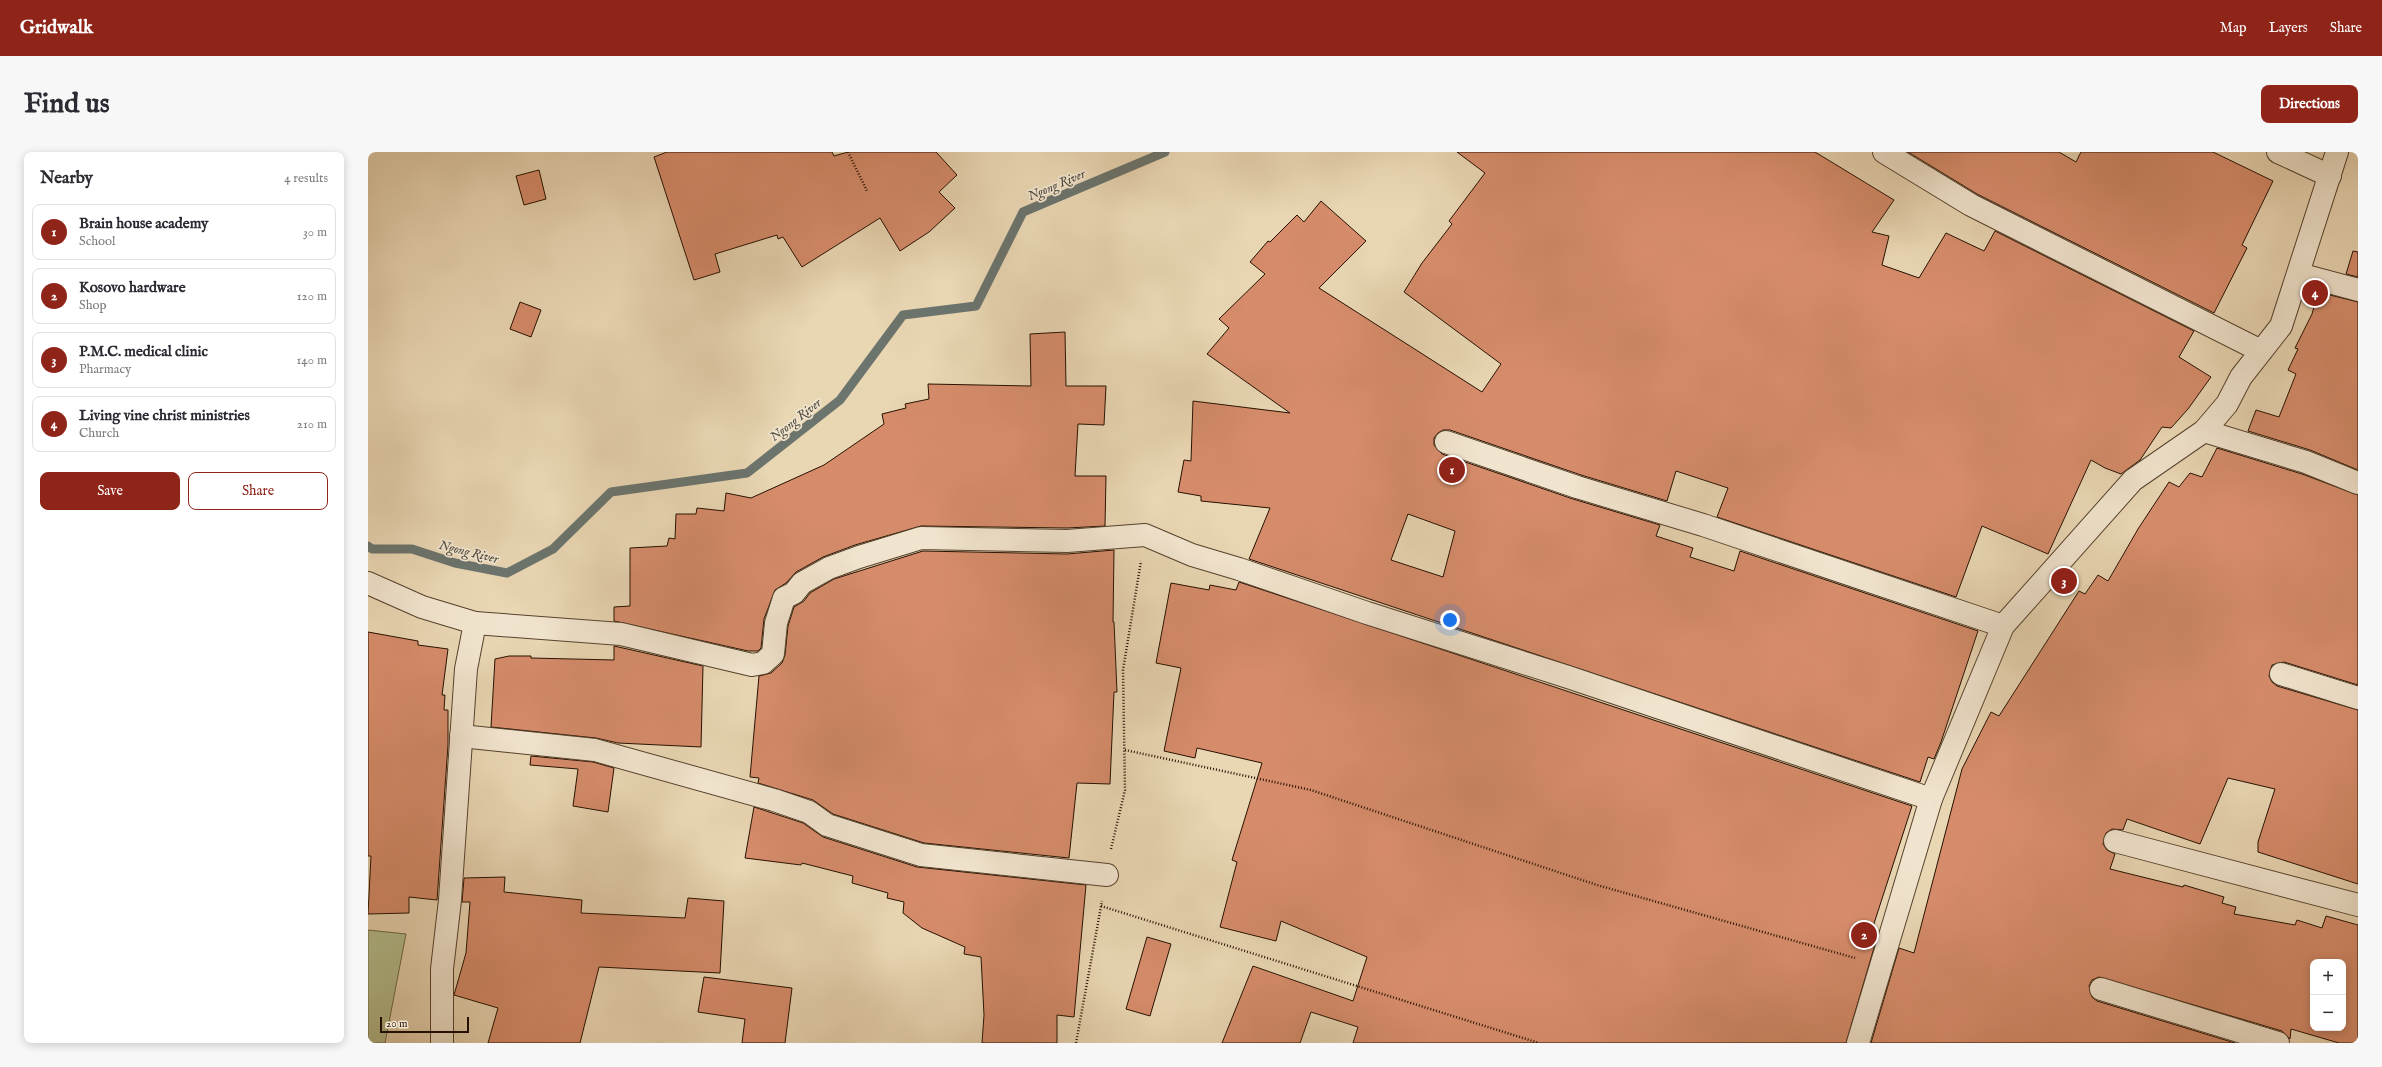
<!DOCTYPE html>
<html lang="en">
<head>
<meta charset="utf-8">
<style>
  :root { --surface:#fff; --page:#f7f7f7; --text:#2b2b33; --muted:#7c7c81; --line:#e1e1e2; --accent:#8f2418 }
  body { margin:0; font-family:"IM FELL English",serif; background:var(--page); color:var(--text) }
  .controls { position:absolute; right:12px; bottom:12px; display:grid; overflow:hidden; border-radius:8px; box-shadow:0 2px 10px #0003 }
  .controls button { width:36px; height:36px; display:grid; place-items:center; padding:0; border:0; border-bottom:1px solid var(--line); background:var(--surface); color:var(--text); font:20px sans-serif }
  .scale { position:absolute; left:12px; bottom:10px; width:89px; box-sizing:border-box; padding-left:4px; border:2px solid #261000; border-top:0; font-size:11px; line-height:14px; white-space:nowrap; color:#261000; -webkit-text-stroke:3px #f1e4ce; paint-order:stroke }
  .you { position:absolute; left:1082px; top:468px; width:14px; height:14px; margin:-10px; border:3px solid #fff; border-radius:50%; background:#1a73e8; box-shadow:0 0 0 6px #1a73e833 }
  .badge { display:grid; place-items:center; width:26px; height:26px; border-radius:50%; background:var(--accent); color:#fff; font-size:13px; font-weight:700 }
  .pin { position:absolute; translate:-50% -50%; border:2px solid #fff; box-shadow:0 1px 4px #0006 }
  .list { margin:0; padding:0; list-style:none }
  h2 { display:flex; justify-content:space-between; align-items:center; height:52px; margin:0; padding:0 16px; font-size:17px }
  h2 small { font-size:13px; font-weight:400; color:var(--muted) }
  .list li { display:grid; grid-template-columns:26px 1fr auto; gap:12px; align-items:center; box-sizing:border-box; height:56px; margin:0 8px 8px; padding:0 8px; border:1px solid var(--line); border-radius:8px }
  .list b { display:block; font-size:15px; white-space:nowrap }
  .list p { margin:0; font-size:13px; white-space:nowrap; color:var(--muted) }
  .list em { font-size:13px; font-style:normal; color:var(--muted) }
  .actions { display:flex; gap:8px; padding:12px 16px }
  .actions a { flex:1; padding:9px 0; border:1px solid var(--accent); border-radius:8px; text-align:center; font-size:14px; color:var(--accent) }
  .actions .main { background:var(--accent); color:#fff }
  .map { position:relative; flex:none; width:1990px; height:891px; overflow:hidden; border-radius:8px }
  header { display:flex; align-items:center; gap:24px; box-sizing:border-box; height:56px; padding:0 20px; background:var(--accent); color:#fff }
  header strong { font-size:19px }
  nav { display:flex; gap:22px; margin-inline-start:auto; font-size:14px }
  .intro { display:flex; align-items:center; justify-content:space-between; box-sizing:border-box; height:96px; padding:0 24px }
  h1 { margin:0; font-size:28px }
  .button { padding:10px 18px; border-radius:8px; background:var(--accent); color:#fff; font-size:14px; font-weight:700 }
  main { display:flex; gap:24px; padding:0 24px }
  aside { flex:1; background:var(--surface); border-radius:8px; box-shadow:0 2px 10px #0003 }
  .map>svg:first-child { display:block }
  .green { fill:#b5be8e; stroke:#6e6747 }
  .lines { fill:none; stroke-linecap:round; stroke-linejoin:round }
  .stream { stroke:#6b746d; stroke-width:9 }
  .building { fill:#d68c6b; stroke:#261000; fill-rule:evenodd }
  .minor-casing { stroke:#57422d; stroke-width:24 }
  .path { stroke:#261000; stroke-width:2.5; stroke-dasharray:1 2; stroke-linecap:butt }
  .minor { stroke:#f1e4ce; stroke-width:22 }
  .labels { text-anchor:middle; stroke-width:3.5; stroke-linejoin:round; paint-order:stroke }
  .water-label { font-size:13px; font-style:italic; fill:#4e4a3f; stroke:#f1e4ce }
</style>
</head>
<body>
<header>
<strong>Gridwalk</strong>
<nav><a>Map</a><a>Layers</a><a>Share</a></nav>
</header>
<div class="intro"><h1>Find us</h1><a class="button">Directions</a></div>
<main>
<aside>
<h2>Nearby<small>4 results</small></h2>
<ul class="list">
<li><span class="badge">1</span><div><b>Brain house academy</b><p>School</p></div><em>30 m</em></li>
<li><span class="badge">2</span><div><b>Kosovo hardware</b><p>Shop</p></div><em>120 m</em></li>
<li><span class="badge">3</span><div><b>P.M.C. medical clinic</b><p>Pharmacy</p></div><em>140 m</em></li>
<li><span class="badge">4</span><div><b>Living vine christ ministries</b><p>Church</p></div><em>210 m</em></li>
</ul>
<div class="actions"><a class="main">Save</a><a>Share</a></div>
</aside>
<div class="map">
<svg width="1990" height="891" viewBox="0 0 1990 891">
  <rect width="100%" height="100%" fill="#e9d6b3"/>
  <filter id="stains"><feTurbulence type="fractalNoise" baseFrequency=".005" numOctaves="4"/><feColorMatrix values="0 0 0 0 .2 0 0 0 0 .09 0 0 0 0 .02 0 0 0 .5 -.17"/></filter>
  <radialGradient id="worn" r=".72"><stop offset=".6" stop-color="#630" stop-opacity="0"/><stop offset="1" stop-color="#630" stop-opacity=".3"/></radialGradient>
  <polygon class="green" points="0,778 38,782 17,891 0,891"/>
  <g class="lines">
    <polyline class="stream" points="0,394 4,397 44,397 87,411 139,421 185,397 243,340 379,321 472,248 535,163 608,154 655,60 797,0"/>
  </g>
  <g class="building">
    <polygon points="299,0 464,0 466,4 480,0 568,0 589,23 571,40 587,56 561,80 532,99 512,66 434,115 415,85 410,87 409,83 347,102 352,120 326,128 286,5"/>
    <path d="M1089 0H1447L1526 48 1504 80 1521 84 1514 113 1551 126 1578 81 1616 99 1627 79 1826 179 1811 205 1843 225 1820 257 1803 276 1794 275 1772 308 1753 322 1737 316 1723 308 1680 402 1614 374 1588 445 1349 365 1360 336 1308 319 1299 349 1213 323 1082 278H1075L1070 281 1066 286V293L1074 302 1205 347 1292 373 1288 384 1325 396 1322 405 1366 419 1372 399 1610 479 1573 590 1566 607 1560 605 1552 630 881 407 902 356 833 349V344L810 340 816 308 823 309 825 249 922 261 839 202 861 176 851 167 897 122 882 110 900 89 902 90 929 63 936 70 953 49 998 89 951 136 1114 240 1133 212 1036 140 1054 111 1084 72 1081 69 1117 21ZM1040 362 1087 379 1075 425 1023 408Z"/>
    <polygon points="1540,0 1691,0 1708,10 1713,0 1845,0 1905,29 1874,93 1879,96 1846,161 1609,42"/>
    <polygon points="171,18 178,47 156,53 148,24"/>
    <polygon points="1985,99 1990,100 1990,125 1978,122"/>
    <polygon points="1950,140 1990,150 1990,318 1942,298 1880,279 1888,258 1911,265 1928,222 1920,218 1930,197 1927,196 1944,162"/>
    <polygon points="152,150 173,158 163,185 142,177"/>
    <polygon points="697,180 698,234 738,234 736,273 710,272 707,324 738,324 737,374 699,376 553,374 487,393 455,405 428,420 418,431 407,438 396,467 393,496 390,499 380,499 246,469 246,455 262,454 262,396 299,394 301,386 307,387 308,362 328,362 329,356 356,359 358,341 383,346 456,313 516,272 514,262 538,256 537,252 561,247 560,232 663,234 662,182"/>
    <path d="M1849 296 1934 322 1990 343V533L1916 510 1904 513 1901 524 1904 530 1909 534 1990 558V732L1890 700V690L1907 637 1860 626 1832 692 1759 667 1755 678 1744 677 1738 681 1735 692 1739 698 1747 702 1742 717 1815 735 1816 733 1856 745 1854 751 1868 755 1866 762 1927 773 1929 768 1954 776 1958 764 1990 773V891H1971L1923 877 1922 887 1914 879 1731 825 1724 828 1721 834 1724 845 1729 849 1867 891H1503L1531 796 1546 801 1594 617 1623 560 1631 564 1711 439 1717 442 1730 423 1740 429 1770 377 1801 330 1811 335 1822 321 1834 325ZM1945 810H1975V876H1945Z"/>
    <polygon points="746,398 745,470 746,470 749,540 746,540 742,632 709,631 701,706 556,691 465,662 445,648 390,631 391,626 382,625 391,524 403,521 414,511 417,503 420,474 426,455 436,449 442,441 466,427 555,399 699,402"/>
    <polygon points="871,430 1544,654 1501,787 1508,789 1478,891 985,891 990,875 943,860 932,891 854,891 885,814 985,849 999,805 913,769 908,789 852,775 869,710 864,708 894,611 829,596 827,606 796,599 813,516 788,511 803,431 841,438 842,433 868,438"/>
    <polygon points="0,480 50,489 50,493 80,497 74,543 77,543 76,558 80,558 80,593 69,748 41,745 41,761 0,762 3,704 0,704"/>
    <polygon points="246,494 335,514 333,595 250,591 228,586 123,575 127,507 141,504 163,504 163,506 246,508"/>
    <polygon points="163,604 225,610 246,616 240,660 205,654 210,617 162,613"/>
    <polygon points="386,655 435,671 455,685 549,715 718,733 706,865 689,863 689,891 614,891 616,863 613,805 596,802 597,795 554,776 535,761 536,750 519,746 520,741 484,731 485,724 434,711 433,713 377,706"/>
    <polygon points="137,725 136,740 214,748 213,761 317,766 320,746 356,749 352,821 231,815 212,891 120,891 130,856 86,843 98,801 102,750 94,750 96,726"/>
    <polygon points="779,785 803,792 782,864 758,857"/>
    <polygon points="336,825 424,836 417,891 374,891 377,867 330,860"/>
  </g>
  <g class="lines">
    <g class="minor-casing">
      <g id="minor">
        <polyline points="1516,0 1603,53 1893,199"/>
        <polyline points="1910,0 1962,24"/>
        <polyline points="1931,122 1990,138"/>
        <polyline points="1836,279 1938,310 1990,331"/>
        <polyline points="1078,290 1209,335 1335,373 1635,474"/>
        <polyline points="0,431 54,455 107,471 98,517 82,748 74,817 74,891"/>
        <polyline points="107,471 253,482 384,513 395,511 405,502 408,471 416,446 426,441 434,431 461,416 491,405 553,386 699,389 777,383 824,403 871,417 999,461 1200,525 1563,647"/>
        <polyline points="1913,522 1990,546"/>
        <polyline points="93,584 227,598 406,648 441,660 459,673 553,703 739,723"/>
        <polyline points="1747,689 1990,753"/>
        <polyline points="1733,837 1910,891"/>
        <polyline points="1490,891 1563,647 1635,474 1765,328 1836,279 1859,252 1873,225 1913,174 1969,0"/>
      </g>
    </g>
    <g class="path">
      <polyline points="480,0 499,39"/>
      <polyline points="757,598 943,638 1229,733 1487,806"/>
      <polyline points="743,697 757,638 755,518 773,409"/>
      <polyline points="733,754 1171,891"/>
      <polyline points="708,891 734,749"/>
    </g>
    <use href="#minor" class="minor"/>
  </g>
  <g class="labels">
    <g class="water-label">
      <text transform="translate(688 32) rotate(-23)" y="5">Ngong River</text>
      <text transform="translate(427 267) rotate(-38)" y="5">Ngong River</text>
      <text transform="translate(101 399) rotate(14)" y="5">Ngong River</text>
    </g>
  </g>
  <rect width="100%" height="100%" filter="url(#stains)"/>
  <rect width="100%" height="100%" fill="url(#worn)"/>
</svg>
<div class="controls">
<button>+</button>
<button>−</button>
</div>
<div class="scale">20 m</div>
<div class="you"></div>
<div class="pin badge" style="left:1084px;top:318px">1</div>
<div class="pin badge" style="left:1496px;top:783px">2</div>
<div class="pin badge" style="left:1696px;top:429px">3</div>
<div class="pin badge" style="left:1947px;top:141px">4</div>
</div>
</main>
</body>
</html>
